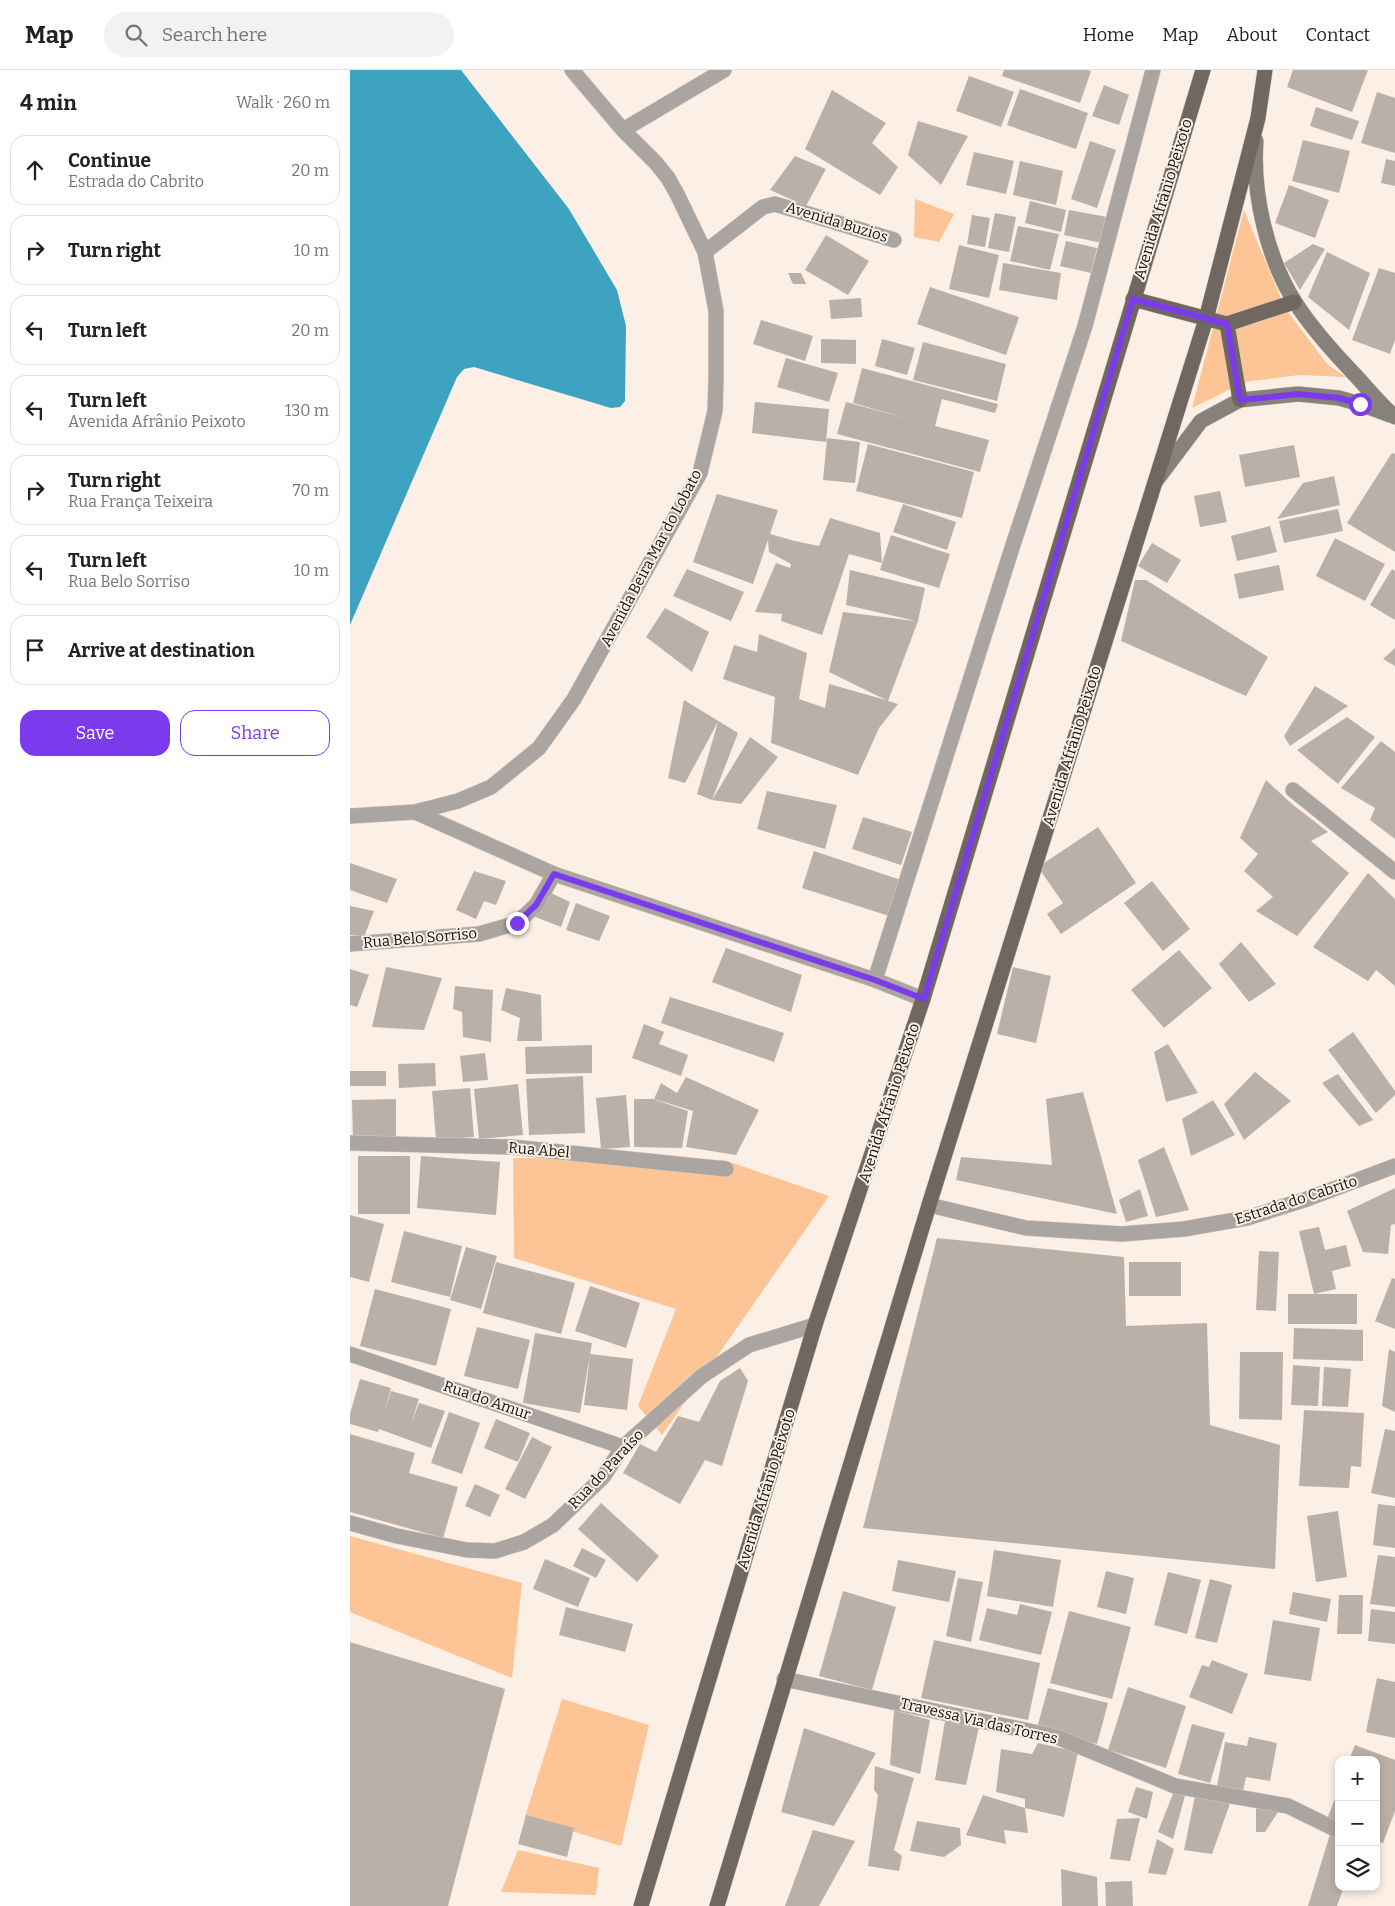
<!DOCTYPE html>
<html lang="en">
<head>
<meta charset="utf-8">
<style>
  :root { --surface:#fff; --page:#f2f2f2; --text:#222; --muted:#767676; --line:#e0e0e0; --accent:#7c3aed }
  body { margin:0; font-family:Bitter,serif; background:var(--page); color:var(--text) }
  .controls { position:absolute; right:15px; bottom:15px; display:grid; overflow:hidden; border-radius:10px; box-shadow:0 2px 8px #0003 }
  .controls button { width:45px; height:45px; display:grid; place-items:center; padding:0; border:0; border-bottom:1px solid var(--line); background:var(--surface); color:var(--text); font:25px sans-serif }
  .stop { position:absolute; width:15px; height:15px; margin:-11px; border:4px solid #7c3aed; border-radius:50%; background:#fff }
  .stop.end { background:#7c3aed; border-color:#fff; box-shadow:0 1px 5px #0008 }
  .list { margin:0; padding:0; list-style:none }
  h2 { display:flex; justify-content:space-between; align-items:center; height:65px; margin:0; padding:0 20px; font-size:21px }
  h2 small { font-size:16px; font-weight:400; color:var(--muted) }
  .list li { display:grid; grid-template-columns:32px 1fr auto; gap:15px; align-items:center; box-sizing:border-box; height:70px; margin:0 10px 10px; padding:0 10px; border:1px solid var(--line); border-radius:15px }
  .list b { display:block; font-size:19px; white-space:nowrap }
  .list p { margin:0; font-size:16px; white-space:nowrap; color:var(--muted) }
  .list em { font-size:16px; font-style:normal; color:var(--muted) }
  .actions { display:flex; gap:10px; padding:15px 20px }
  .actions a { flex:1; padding:11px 0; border:1px solid var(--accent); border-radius:15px; text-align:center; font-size:18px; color:var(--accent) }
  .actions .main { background:var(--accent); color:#fff }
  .icon { flex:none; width:28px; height:28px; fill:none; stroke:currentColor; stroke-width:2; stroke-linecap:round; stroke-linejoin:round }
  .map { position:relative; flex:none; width:1045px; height:1836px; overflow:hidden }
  header { display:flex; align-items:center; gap:30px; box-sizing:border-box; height:70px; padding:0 25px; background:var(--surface); border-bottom:1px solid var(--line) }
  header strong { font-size:24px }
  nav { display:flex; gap:28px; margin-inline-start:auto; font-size:18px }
  .search { width:350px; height:45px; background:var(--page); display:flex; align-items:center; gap:12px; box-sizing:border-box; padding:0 18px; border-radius:28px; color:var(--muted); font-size:19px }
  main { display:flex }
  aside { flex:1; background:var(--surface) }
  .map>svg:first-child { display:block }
  .green { fill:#fdc595 }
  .water { fill:#3ea3c0 }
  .building { fill:#bbb0a8 }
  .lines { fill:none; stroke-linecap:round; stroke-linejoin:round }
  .service-casing { stroke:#d6cbc3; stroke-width:16 }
  .minor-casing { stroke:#d6cbc3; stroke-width:16 }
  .secondary-casing { stroke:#d6cbc3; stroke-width:16 }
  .primary-casing { stroke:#d6cbc3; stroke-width:16 }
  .service { stroke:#aaa5a1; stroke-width:15 }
  .minor { stroke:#aaa5a1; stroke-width:15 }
  .secondary { stroke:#87817b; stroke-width:15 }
  .primary { stroke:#6f6760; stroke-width:15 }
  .route { stroke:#7c3aed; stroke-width:6 }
  .labels { text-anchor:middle; stroke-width:4; stroke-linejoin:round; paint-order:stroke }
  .street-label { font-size:15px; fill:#120f0c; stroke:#fbefe6 }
</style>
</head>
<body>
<header>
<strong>Map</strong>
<div class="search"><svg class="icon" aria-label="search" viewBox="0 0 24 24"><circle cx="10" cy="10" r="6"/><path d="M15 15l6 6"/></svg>Search here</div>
<nav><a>Home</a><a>Map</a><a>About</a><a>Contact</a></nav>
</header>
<main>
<aside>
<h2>4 min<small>Walk · 260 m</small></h2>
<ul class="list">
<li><svg class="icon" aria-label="ahead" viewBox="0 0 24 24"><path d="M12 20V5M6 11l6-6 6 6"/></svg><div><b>Continue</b><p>Estrada do Cabrito</p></div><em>20 m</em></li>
<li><svg class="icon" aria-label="right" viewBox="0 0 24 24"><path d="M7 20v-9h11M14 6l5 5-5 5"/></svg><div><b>Turn right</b></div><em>10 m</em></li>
<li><svg class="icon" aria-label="left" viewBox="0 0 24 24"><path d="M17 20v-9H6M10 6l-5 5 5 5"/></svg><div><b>Turn left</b></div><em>20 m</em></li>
<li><svg class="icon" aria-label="left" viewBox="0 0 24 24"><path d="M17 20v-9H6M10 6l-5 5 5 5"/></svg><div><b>Turn left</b><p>Avenida Afrânio Peixoto</p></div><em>130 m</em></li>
<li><svg class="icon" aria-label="right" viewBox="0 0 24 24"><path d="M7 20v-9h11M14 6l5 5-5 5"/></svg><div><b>Turn right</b><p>Rua França Teixeira</p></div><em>70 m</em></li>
<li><svg class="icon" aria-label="left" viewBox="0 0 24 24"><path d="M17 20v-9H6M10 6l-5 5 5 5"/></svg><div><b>Turn left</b><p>Rua Belo Sorriso</p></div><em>10 m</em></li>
<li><svg class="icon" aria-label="arrive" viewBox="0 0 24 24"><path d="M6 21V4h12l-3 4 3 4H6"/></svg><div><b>Arrive at destination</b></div></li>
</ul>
<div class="actions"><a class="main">Save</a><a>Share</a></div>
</aside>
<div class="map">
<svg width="1045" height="1836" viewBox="0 0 1045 1836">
  <rect width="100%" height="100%" fill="#fbefe6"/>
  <g class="green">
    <polygon points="565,129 604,144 589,172 564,167"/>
    <polygon points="894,140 935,238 977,294 996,307 949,305 895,312 842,338"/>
    <polygon points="163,1088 374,1090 479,1126 312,1365 288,1336 326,1239 164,1188"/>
    <polygon points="0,1466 172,1513 162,1608 0,1542"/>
    <polygon points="212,1629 299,1655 271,1776 175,1747"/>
    <polygon points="168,1780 249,1798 246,1825 151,1822"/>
  </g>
  <polygon class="water" points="0,0 111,0 219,139 267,220 276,256 275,331 270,337 261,338 124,297 114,299 107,307 0,555"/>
  <g class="building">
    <polygon points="654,0 737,0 741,1 730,33 652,6"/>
    <polygon points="943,0 1018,0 1002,42 937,17"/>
    <polygon points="619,6 664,22 651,57 606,41"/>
    <polygon points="754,15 779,25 769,55 742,46"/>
    <polygon points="670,19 738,43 726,79 657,55"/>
    <polygon points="482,20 536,53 522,73 548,97 530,125 455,79"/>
    <polygon points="1027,22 1045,28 1045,83 1011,73"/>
    <polygon points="966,37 1009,51 1002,70 960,56"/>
    <polygon points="568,51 618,66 591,115 558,85"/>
    <polygon points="953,70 1000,81 989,123 942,111"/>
    <polygon points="740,71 766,80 747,138 721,129"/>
    <polygon points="624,82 664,91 656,124 616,115"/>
    <polygon points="445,86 476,99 456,136 420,120"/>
    <polygon points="1036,89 1045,91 1045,116 1031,113"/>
    <polygon points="670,91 713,101 706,135 663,125"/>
    <polygon points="939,115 979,130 965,168 925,153"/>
    <polygon points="680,131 716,140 711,162 675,153"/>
    <polygon points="719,140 757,147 752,173 714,165"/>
    <polygon points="645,143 666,147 659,182 638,178"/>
    <polygon points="622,145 640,148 635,177 617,174"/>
    <polygon points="668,156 709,164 700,200 660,191"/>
    <polygon points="476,165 519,191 498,225 455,200"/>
    <polygon points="716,171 747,178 741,203 710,196"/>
    <polygon points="963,174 975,179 950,220 934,193"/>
    <polygon points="609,175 649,185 639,228 599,219"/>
    <polygon points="977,182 1020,203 999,260 958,227"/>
    <polygon points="653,193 711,203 707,230 649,220"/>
    <polygon points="1029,198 1045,203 1045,270 1040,284 1002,270"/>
    <polygon points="438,203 451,203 456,214 443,214"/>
    <polygon points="580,217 669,247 656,285 567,254"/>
    <polygon points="511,228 512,247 481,249 479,230"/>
    <polygon points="411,250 463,266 455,291 403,274"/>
    <polygon points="471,269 506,270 506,294 471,293"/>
    <polygon points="532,269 565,278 557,305 525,296"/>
    <polygon points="573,272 656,294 647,331 563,310"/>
    <polygon points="436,288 488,303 479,332 427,317"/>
    <polygon points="512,298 648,334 645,343 592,329 585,356 639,370 630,402 487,364 496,332 559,349 503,333"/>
    <polygon points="405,332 479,339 476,372 402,363"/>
    <polygon points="477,368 510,372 505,413 473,410"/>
    <polygon points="518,374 624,402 612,448 506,421"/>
    <polygon points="944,375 950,407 895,417 889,385"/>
    <polygon points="1042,383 1045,384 1045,482 997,453"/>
    <polygon points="984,406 990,435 927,449 953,413"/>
    <polygon points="870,421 877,452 850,457 844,426"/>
    <polygon points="367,424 428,440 420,464 445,471 469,476 480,448 530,463 532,493 499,484 472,565 431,551 432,544 405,542 426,493 440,498 441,494 419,482 418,470 403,514 343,492"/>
    <polygon points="553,434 606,452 597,480 543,462"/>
    <polygon points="988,439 993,461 934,473 929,451"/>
    <polygon points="920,456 927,482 887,491 881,466"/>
    <polygon points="541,465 600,484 589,518 530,500"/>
    <polygon points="985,468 1035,494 1015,531 966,506"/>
    <polygon points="802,473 831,490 817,513 788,496"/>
    <polygon points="929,495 934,520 889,529 884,504"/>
    <polygon points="337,499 394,522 381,551 323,526"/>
    <polygon points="1042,499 1045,501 1045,550 1020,535"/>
    <polygon points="500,500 575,518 568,551 538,631 548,634 529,658 508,705 421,673 425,627 373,609 384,575 407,582 409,564 457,583 449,629 475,638 479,614 536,630 479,602 493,542 566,551 496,535"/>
    <polygon points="785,510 796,510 918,587 896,626 771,571"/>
    <polygon points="315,538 359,562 342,602 296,567"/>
    <polygon points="1045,578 1045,596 1033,589"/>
    <polygon points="965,616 998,636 940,676 934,666"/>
    <polygon points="334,630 388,663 362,730 400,667 428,687 391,734 362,730 347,724 368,652 335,713 318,708"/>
    <polygon points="997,647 1025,667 988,714 947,680"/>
    <polygon points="1031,671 1045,682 1045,769 1020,750 1025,738 991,718"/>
    <polygon points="916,710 942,734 978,762 961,771 999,803 947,866 906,841 923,827 894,801 908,784 890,768"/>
    <polygon points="417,721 487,735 475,779 407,759"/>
    <polygon points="513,747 562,762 551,795 502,779"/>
    <polygon points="748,757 786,813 711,864 697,844 713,833 688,797"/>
    <polygon points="464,781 551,810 539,846 452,818"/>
    <polygon points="0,793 47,809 37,833 0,820"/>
    <polygon points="124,801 156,811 146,835 134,831 126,849 106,840"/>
    <polygon points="1018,803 1045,829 1045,916 1026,900 1018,911 963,877"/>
    <polygon points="802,811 840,859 813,881 774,833"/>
    <polygon points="199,822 220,832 211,857 183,846"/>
    <polygon points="226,833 260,846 249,871 216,860"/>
    <polygon points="0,836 24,841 14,867 0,865"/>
    <polygon points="891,872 926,914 899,932 869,894"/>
    <polygon points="376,878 452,905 441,942 362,912"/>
    <polygon points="829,880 862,918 814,958 781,920"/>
    <polygon points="36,897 92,908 74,960 22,957"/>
    <polygon points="663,897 701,906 686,973 647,964"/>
    <polygon points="0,899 19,905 7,937 0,935"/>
    <polygon points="105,916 143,920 141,972 113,967 112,942 103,939"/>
    <polygon points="156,918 191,925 192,971 167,971 170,948 151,940"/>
    <polygon points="320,927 434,963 424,992 311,953"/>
    <polygon points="294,954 314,962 309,974 338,985 331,1006 282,988"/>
    <polygon points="1003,962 1045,1021 1045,1025 1026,1043 978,980"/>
    <polygon points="818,974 848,1023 816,1032 804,982"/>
    <polygon points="242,975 242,1003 176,1004 175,977"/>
    <polygon points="135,983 138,1010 113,1012 110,986"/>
    <polygon points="85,993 86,1016 49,1018 48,994"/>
    <rect x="0" y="1001" width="36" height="15"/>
    <polygon points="905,1002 941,1031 894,1070 874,1034"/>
    <polygon points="988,1004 1023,1050 1009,1056 972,1013"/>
    <polygon points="233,1006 235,1063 179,1065 176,1009"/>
    <polygon points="336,1007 409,1040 386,1085 336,1077 343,1041 304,1029 311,1013 327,1023"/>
    <polygon points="168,1014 173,1065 129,1069 124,1019"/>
    <polygon points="120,1018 124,1067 86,1070 82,1021"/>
    <polygon points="733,1022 767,1144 606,1110 611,1087 702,1095 696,1029"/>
    <polygon points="276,1025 280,1077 251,1079 246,1028"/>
    <polygon points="46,1029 46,1070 3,1070 2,1030"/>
    <polygon points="284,1029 303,1029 338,1041 332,1078 284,1077"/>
    <polygon points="863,1030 885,1065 841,1086 832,1049"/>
    <polygon points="814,1077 839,1140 806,1147 788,1090"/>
    <rect x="8" y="1086" width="52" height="58"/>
    <polygon points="71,1086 150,1092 146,1145 67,1138"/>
    <polygon points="1045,1118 1045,1154 1041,1155 1038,1184 1013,1182 997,1141"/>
    <polygon points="790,1119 798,1146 776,1152 769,1130"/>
    <polygon points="0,1145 34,1154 19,1212 0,1207"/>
    <polygon points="969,1157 975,1180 996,1175 1001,1196 982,1201 986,1219 964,1224 949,1161"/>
    <polygon points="54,1161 112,1176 100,1227 41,1212"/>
    <polygon points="587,1168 774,1187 776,1256 857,1253 860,1355 930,1375 925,1499 513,1458"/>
    <polygon points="116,1177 147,1186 131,1239 100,1230"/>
    <polygon points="909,1181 929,1182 926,1241 906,1240"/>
    <polygon points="146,1192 225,1213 211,1264 133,1243"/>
    <rect x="779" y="1192" width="52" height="34"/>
    <polygon points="1042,1208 1045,1209 1045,1259 1025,1251"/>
    <polygon points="240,1216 290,1233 276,1278 225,1261"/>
    <polygon points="25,1219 101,1239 86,1296 10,1276"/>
    <rect x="938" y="1224" width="69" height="30"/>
    <polygon points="127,1257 180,1270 168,1319 114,1306"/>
    <polygon points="944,1258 1013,1260 1013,1291 943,1289"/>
    <polygon points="185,1263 242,1273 230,1343 173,1333"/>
    <polygon points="1039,1279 1045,1282 1045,1342 1032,1336"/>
    <polygon points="890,1282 933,1282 932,1350 889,1349"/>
    <polygon points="240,1284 283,1289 277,1340 234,1335"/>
    <polygon points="943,1295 970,1297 968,1336 941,1335"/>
    <polygon points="974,1297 1001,1299 998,1337 972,1336"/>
    <polygon points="390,1298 398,1311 372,1396 355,1390 330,1434 273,1403 290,1374 306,1382 328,1346 349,1352 370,1311"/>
    <polygon points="10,1309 41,1318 35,1341 41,1321 69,1329 61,1354 69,1333 95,1341 81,1378 29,1359 28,1362 0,1354 0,1344"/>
    <polygon points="954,1340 1014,1343 1011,1397 1001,1396 999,1418 949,1416"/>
    <polygon points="99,1342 130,1353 112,1404 81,1393"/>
    <polygon points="146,1349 180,1363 168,1392 134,1378"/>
    <polygon points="1035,1359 1045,1361 1045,1428 1021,1423"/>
    <polygon points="0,1364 65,1383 59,1403 108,1417 93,1468 0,1442"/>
    <polygon points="182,1367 202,1377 175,1429 155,1419"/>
    <polygon points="125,1414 150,1425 140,1447 115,1436"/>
    <polygon points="251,1433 309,1486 287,1512 228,1459"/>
    <polygon points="1028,1434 1045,1436 1045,1478 1023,1475"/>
    <polygon points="988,1441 997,1507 966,1512 957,1446"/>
    <polygon points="232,1478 256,1490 246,1508 223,1496"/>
    <polygon points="644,1480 711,1490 703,1537 637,1526"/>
    <polygon points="1028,1485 1045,1487 1045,1537 1020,1534"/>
    <polygon points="195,1489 240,1508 228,1537 183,1519"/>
    <polygon points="548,1490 606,1501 599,1532 542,1521"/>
    <polygon points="756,1501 784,1508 776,1544 747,1537"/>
    <polygon points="818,1502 851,1510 837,1564 804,1555"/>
    <polygon points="608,1508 633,1512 621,1572 596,1566"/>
    <polygon points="860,1509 882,1515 867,1573 845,1568"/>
    <polygon points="493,1521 546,1537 522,1620 469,1606"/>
    <polygon points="943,1522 981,1529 977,1552 939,1544"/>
    <polygon points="989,1525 1013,1525 1012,1564 987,1564"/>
    <polygon points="670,1534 702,1542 691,1585 629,1570 637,1538 667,1545"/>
    <polygon points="216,1537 283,1554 275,1582 209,1565"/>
    <polygon points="1021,1539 1045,1542 1045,1574 1018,1571"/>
    <polygon points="719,1541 781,1557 762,1629 700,1613"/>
    <polygon points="923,1550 970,1558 961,1611 914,1604"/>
    <polygon points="584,1570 690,1593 678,1650 571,1628"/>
    <polygon points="0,1572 155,1619 98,1836 0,1836"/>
    <polygon points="862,1590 898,1604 882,1644 839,1627 852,1595 859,1597"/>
    <polygon points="1027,1608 1045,1612 1045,1668 1016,1662"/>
    <polygon points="778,1617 836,1636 816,1698 758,1680"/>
    <polygon points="698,1618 758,1633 747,1674 687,1658"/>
    <polygon points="544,1640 580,1650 570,1704 540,1695"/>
    <polygon points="595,1651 629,1657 616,1715 585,1710"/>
    <polygon points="842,1654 875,1663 860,1713 828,1704"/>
    <polygon points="454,1658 526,1683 484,1756 431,1742"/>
    <polygon points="899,1667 927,1673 920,1711 896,1707 892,1726 866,1722 875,1672 897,1676"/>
    <polygon points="688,1673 728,1682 714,1747 675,1738 675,1729 646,1722 651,1679 682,1684"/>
    <polygon points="1005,1675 1045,1690 1045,1741 1033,1773 1026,1771 1026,1690 999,1690"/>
    <polygon points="525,1696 564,1708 544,1780 552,1786 549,1801 518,1796 528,1725 524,1720"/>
    <polygon points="786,1717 803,1722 797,1749 778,1742"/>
    <polygon points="989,1718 989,1757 976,1752"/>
    <polygon points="824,1721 836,1722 823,1769 808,1762"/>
    <polygon points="846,1721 882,1728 862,1784 834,1780"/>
    <polygon points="633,1725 675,1738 678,1763 654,1760 656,1774 616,1765"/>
    <polygon points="906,1738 930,1739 915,1762 906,1762"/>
    <polygon points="176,1745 224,1758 217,1787 168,1774"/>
    <polygon points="790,1748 780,1791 760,1789 767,1749"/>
    <polygon points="567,1751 610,1758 611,1775 594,1787 560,1781"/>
    <polygon points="463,1760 505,1771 469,1836 435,1836"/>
    <polygon points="981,1761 989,1764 989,1817 994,1817 987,1836 958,1836"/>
    <polygon points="807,1769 824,1779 816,1805 798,1803"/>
    <polygon points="711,1799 747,1807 748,1836 712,1836"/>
    <polygon points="782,1811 783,1836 756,1836 755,1812"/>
  </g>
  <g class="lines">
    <g class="service-casing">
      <polyline id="service" points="0,874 129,864 167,853 186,835 204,804"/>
    </g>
    <g class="minor-casing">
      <g id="minor">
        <polyline points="273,60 374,0"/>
        <polyline points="355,182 413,137 425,134 544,170"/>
        <polyline points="943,720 1045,802"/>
        <polyline points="65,742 204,804 525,910 573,929"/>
        <polyline points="0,746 65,742 108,731 141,717 189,678 224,629 350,403 365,341 366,310 366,241 355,182 327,124 318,108 306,93 273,60 222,0"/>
        <polyline points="525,910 662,478 735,256 803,0"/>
        <polyline points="0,1073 162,1077 376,1099"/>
        <polyline points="579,1135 676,1158 772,1164 834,1159 897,1148 957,1129 1045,1096"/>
        <polyline points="0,1284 273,1377"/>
        <polyline points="0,1453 47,1466 117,1480 145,1481 174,1472 203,1455 253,1407 273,1377 352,1306 399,1275 465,1255"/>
        <polyline points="434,1609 707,1667 825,1716 938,1736 989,1761"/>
      </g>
    </g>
    <g class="secondary-casing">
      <g id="secondary">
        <path d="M906 71C902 123 917 188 945 232 962 259 984 283 1006 306 1019 320 1031 335 1045 347"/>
        <polyline points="806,411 851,351 890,330 948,324 989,328 1010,334 1040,345"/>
      </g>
    </g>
    <g class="primary-casing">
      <g id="primary">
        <polyline points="783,229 877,254 944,232"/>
        <polyline points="877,254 890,330"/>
        <polyline points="291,1836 465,1255 573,929 853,0"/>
        <polyline points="367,1836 579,1135 856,249 908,48 915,0"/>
      </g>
    </g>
    <use href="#service" class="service"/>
    <use href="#minor" class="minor"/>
    <use href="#secondary" class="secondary"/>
    <use href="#primary" class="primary"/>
  </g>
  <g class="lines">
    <polyline class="route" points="167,853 186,835 204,804 525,910 574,929 783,229 877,254 890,330 948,324 989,328 1010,334"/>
  </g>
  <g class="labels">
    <g class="street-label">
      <text transform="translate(813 129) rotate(-73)" y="5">Avenida Afrânio Peixoto</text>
      <text transform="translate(487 152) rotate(17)" y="5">Avenida Buzios</text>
      <text transform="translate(301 488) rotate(-62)" y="5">Avenida Beira Mar do Lobato</text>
      <text transform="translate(722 676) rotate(-73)" y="5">Avenida Afrânio Peixoto</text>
      <text transform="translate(70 868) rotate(-5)" y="5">Rua Belo Sorriso</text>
      <text transform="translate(539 1033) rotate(-72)" y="5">Avenida Afrânio Peixoto</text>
      <text transform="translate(189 1080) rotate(5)" y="5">Rua Abel</text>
      <text transform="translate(946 1130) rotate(-18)" y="5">Estrada do Cabrito</text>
      <text transform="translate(137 1330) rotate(19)" y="5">Rua do Amur</text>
      <text transform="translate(256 1399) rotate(-47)" y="5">Rua do Paraíso</text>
      <text transform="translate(416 1419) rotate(-73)" y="5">Avenida Afrânio Peixoto</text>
      <text transform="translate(629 1651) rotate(13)" y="5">Travessa Via das Torres</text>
    </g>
  </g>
</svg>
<div class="controls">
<button>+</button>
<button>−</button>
<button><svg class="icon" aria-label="layers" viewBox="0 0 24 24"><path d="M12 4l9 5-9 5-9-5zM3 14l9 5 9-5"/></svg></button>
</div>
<div class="stop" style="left:1010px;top:334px"></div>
<div class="stop end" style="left:167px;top:853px"></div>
</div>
</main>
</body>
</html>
